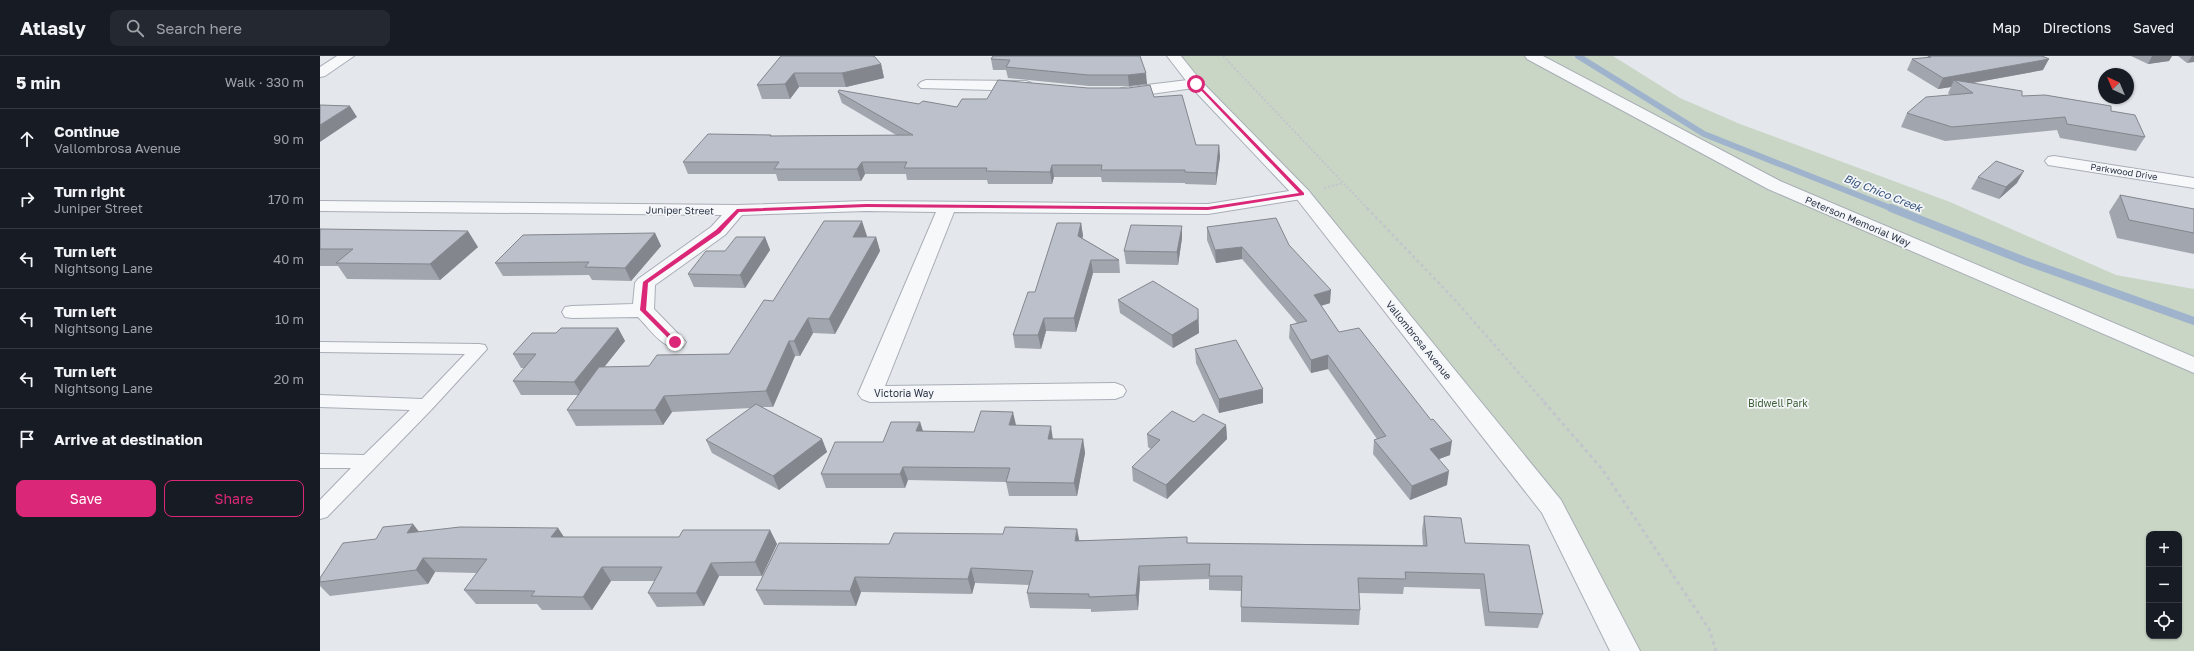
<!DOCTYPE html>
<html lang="en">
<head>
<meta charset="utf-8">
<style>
  :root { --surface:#171b24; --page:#242831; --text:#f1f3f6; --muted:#9ea1a6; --line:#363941; --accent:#db2777 }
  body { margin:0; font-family:"Golos Text",sans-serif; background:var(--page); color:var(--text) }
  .controls { position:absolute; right:12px; bottom:12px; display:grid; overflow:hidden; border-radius:8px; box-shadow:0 1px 3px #0004 }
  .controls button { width:36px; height:36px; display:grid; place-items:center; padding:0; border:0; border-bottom:1px solid var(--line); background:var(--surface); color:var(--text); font:20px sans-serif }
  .compass { position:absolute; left:1778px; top:12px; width:36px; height:36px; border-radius:50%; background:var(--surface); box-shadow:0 1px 3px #0004; rotate:316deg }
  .stop { position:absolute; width:12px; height:12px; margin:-9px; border:3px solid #db2777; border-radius:50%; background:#fff }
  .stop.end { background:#db2777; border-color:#fff; box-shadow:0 1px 4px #0008 }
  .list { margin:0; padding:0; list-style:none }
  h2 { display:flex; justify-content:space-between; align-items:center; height:52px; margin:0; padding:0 16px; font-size:17px }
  h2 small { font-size:13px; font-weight:400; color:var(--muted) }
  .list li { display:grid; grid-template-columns:26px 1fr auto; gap:12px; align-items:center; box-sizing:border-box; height:60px; padding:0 16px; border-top:1px solid var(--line) }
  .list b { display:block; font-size:15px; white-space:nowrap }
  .list p { margin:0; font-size:13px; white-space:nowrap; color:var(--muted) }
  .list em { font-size:13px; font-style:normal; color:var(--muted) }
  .actions { display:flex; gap:8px; padding:12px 16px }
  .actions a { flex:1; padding:9px 0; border:1px solid var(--accent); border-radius:8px; text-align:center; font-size:14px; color:var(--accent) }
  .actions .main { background:var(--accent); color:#fff }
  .icon { flex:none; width:22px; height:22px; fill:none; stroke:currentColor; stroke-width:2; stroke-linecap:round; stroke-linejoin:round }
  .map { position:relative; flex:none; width:1874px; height:595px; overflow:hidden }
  header { display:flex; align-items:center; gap:24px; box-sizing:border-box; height:56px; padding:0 20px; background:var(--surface); border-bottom:1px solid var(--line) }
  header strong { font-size:19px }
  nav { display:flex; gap:22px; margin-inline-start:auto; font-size:14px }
  .search { width:280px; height:36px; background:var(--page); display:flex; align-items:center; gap:10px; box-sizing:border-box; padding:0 14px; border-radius:8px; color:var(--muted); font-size:15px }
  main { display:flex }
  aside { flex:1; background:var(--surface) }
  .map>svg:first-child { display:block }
  .green { fill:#c9d6c5; fill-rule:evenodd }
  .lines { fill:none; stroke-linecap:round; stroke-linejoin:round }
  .stream-far1 { stroke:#9fb4cc; stroke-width:6 }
  .stream { stroke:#9fb4cc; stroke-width:8 }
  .service-casing { stroke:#a9aeb7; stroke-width:2 }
  .minor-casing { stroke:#a9aeb7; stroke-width:2 }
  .tertiary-casing { stroke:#a9aeb7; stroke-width:2 }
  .path-far2 { stroke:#c2c5cb; stroke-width:2; stroke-dasharray:2 2; stroke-linecap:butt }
  .path-far1 { stroke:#c2c5cb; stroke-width:2.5; stroke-dasharray:3 3; stroke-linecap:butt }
  .path { stroke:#c2c5cb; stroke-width:3; stroke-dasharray:3.5 3.5; stroke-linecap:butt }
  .service { fill:#f7f8fa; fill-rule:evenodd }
  .minor { fill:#f7f8fa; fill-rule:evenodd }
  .tertiary { fill:#f7f8fa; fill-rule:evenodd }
  .wall { fill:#a1a5ae }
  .shaded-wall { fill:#83868d }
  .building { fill:#bbc0ca; stroke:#83868d }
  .route { fill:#db2777 }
  .labels { text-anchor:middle; stroke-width:3.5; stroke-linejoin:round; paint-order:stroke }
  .far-street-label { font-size:9px; fill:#2b3445; stroke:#f4f6f9 }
  .street-label { font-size:10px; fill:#2b3445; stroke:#f4f6f9 }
  .park-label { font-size:10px; fill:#3f6138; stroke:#f4f6f9 }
  .water-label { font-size:11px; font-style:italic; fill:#34527a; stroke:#f4f6f9 }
</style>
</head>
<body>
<header>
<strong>Atlasly</strong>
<div class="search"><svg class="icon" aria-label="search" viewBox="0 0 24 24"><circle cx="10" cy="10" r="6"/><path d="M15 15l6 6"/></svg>Search here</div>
<nav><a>Map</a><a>Directions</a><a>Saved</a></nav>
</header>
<main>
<aside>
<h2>5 min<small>Walk · 330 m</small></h2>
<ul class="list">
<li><svg class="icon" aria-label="ahead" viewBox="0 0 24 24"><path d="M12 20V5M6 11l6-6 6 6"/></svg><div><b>Continue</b><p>Vallombrosa Avenue</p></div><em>90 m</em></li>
<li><svg class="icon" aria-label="right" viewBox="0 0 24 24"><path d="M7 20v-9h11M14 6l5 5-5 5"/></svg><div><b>Turn right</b><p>Juniper Street</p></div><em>170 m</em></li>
<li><svg class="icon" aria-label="left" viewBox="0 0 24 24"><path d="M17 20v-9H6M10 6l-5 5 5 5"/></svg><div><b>Turn left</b><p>Nightsong Lane</p></div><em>40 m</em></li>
<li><svg class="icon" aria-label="left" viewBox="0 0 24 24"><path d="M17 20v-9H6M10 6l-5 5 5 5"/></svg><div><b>Turn left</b><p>Nightsong Lane</p></div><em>10 m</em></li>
<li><svg class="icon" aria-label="left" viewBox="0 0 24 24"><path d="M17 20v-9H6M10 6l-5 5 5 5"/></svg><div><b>Turn left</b><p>Nightsong Lane</p></div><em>20 m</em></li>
<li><svg class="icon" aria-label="arrive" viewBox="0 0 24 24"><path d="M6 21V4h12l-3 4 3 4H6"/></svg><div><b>Arrive at destination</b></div></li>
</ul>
<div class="actions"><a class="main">Save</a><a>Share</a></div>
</aside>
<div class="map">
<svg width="1874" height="595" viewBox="0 0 1874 595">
  <rect width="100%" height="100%" fill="#e4e7ec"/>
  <path class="green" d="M854 0H1293L1360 42 1420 68 1630 146 1796 219 1874 233V595H1305L1232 451 982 138ZM1829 478H1859V580H1829Z"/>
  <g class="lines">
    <polyline class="stream-far1" points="1258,0 1384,78 1573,153"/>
    <polyline class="stream" points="1571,152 1705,205 1874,265"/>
    <g class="service-casing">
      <polygon id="service" points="0,286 159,288 165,289 167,293 112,353 7,461 0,463 0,444 31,412 0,412 0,398 44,399 90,354 0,351 0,339 102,343 145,298 0,296"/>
    </g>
    <g class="minor-casing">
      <g id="minor">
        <polygon points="17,0 34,0 5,20 0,21 0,11"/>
        <polygon points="876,23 881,25 884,28 881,31 802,42 797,40 794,37 797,34 802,32"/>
        <polygon points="606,24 706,25 711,27 714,30 711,33 706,35 601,32 598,29 601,26"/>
        <polygon points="1734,100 1874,122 1874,132 1728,109 1725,105 1728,101"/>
        <path d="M982 133 988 134 991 138 988 142 888 158 634 156 565 330 795 327 803 330 806 335 803 340 795 343 550 346 542 343 538 338 616 156 546 155 422 159 405 179 335 229 334 253 366 286 363 291C344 296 330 273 318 261L252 262 245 261 242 256 245 251 252 250 313 248 315 227 318 223 391 171 402 159 0 155V145L417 149 546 145 888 148Z"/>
      </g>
    </g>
    <g class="tertiary-casing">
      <g id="tertiary">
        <polygon points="847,0 861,0 881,25 988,134 1241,444 1320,595 1290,595 1222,457 976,142 871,31"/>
        <polygon points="1205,0 1223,0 1460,125 1874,301 1874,317 1448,133 1207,3"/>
      </g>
    </g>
    <g class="path-far2">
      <polyline points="903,0 1048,153"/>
      <polyline points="1004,132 1023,127"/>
    </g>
    <polyline class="path-far1" points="1047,152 1136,245 1225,347"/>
    <polyline class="path" points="1224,346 1282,413 1389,573 1396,595"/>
    <use href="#service" class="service"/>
    <use href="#minor" class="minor"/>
    <use href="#tertiary" class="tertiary"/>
  </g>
  <g class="wall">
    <polygon points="461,0 561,8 564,22 526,31 479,31 470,43 442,43 437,29"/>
    <polygon points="820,0 827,28 809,30 769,30 688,22 686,14 673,14 671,3"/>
    <polygon points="1608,0 1723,14 1652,27 1702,40 1791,55 1825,81 1816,95 1740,82 1737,74 1625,85 1581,71 1587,57 1630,39 1628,37 1631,31 1618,33 1587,14 1592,3 1607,2"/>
    <polygon points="1811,0 1852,0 1849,5 1828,8"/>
    <polygon points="1858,0 1874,0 1867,7"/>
    <polygon points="518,36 599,48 637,51 667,43 834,41 876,89 899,89 900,101 896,129 865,128 865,127 782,126 781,121 734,121 732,128 668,128 667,124 587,124 586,118 545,118 541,125 458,125 456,118 368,118 363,106 451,79 452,80 576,79 522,47"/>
    <polygon points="1658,121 1697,127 1679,143 1651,133"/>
    <polygon points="1800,139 1874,153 1874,198 1797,182 1789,156"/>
    <polygon points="761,167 763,180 762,182 799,204 800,217 773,217 756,276 726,275 721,293 695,292 693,279 715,236"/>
    <polygon points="887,171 969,189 1010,247 1001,250 1019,276 1130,399 1119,403 1127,429 1090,444 1053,398 1054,384 1057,383 1008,313 991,317 969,282 970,269 977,267 922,203 896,207 887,184"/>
    <polygon points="0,173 158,191 120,224 27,223 18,210 0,210"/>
    <polygon points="335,177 341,190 311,225 272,224 269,219 183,220 175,207"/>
    <polygon points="547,180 546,181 556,181 560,195 515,278 493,277 480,300 475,300 453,351 441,351 502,383 507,396 459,434 392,397 386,384 431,352 352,356 343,369 256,370 247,354 258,339 201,339 193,325 205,312 201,312 193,298 236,277 298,272 305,285 284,311 329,310 409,298 453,245"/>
    <polygon points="445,181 450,194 425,232 374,231 368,218 405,195"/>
    <polygon points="862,182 858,209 806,208 804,195"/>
    <polygon points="798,244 878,253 879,277 853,292 800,257"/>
    <polygon points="875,293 943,347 899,357 876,307"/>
    <polygon points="600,366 603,375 654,376 696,369 733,383 763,383 765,397 757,440 689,440 686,426 588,424 585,432 506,432 501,418"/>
    <polygon points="874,366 906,369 907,383 847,443 813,425 812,411 831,393 828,391 827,378"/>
    <polygon points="1104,460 1145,487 1223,558 1218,572 1165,570 1160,533 1084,531 1083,538 1039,537 1040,554 1039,569 921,566 921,535 889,534 889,523 820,525 818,554 771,556 771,553 710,552 707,537 709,529 655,527 652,538 541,536 536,550 444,549 436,534 569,488 759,484 868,487 1103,489 1102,475"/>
    <polygon points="238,472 244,481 359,481 450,474 457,488 442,520 399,520 384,550 337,551 328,537 335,525 291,525 272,554 222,554 217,548 156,548 144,534 157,517 115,516 108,528 10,540 0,530 0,522 56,483 99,476"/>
  </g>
  <g class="shaded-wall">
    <polygon points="1832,0 1852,0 1849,5 1828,8"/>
    <polygon points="1872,0 1874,0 1874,6 1867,7"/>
    <polygon points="1729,3 1723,14 1641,29 1634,24 1631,31 1618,33 1623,22"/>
    <polygon points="561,8 564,22 526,31 522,17"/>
    <polygon points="474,17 479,31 470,43 465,28"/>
    <polygon points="826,17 827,28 809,30 808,19"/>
    <polygon points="30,50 37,61 0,86 0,69"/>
    <polygon points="899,89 900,101 896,129 896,117"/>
    <polygon points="542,106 545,118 541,125 537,113"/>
    <polygon points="732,109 734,121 732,128 730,116"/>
    <polygon points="1704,115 1697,127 1679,143 1686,131"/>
    <polygon points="542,165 547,180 538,195 533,181"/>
    <polygon points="761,167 763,180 759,193 758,180"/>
    <polygon points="862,170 862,182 858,209 857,196"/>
    <polygon points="148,175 158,191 120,224 110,208"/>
    <polygon points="335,177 341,190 311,225 305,212"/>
    <polygon points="445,181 450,194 425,232 420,219"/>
    <polygon points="556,181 560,195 515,278 509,263"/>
    <polygon points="922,191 922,203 896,207 895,194"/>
    <polygon points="771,204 773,217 756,276 754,262"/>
    <polygon points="1011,234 1010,247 993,252 994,239"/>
    <polygon points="878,253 879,277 853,292 852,279"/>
    <polygon points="488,262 493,277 480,300 474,285"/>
    <polygon points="724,262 726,275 721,293 718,279"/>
    <polygon points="298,272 305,285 262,339 254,326"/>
    <polygon points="469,285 475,300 453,351 446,335"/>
    <polygon points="1008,299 1008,313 991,317 991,304"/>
    <polygon points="943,333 943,347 899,357 899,343"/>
    <polygon points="344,340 352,356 343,369 335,354"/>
    <polygon points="693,356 696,369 689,369"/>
    <polygon points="600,366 604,379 596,375"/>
    <polygon points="906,369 907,383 847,443 846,429"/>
    <polygon points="731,370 733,384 728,383"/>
    <polygon points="502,383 507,396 459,434 453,420"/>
    <polygon points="763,383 765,397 757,440 754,427"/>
    <polygon points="1132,385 1130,399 1108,407 1110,393"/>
    <polygon points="583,411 588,424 585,432 580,418"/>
    <polygon points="1129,415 1127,429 1090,444 1092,430"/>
    <polygon points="93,468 104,482 87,477"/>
    <polygon points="238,472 247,486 231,481"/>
    <polygon points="757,473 760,488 755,485"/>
    <polygon points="450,474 457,488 442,520 435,506"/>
    <polygon points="103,502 115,516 108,528 96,514"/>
    <polygon points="391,507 399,520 384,550 376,537"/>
    <polygon points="819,510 820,525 818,554 816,539"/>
    <polygon points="282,511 291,525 272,554 263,541"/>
    <polygon points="651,512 655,527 652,538 648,523"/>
    <polygon points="535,521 541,536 536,550 530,535"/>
  </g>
  <g class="building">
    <polygon points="461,0 554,0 561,8 522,17 474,17 465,28 437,29"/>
    <polygon points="673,0 820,0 826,17 808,19 768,19 686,11 690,4 671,3"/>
    <polygon points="1608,0 1722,0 1729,3 1623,22 1592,3 1611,1"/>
    <polygon points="678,24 768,32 808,32 830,29 834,41 862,39 876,89 899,89 896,117 865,116 865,114 781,114 782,109 732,109 730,116 666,115 667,112 584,112 587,106 542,106 537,113 454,113 459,106 363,106 388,78 451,79 450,80 593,79 518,36 519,34 599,48 603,45 637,51 642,43 667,43"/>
    <polygon points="1634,24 1702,35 1702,40 1725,39 1791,50 1791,55 1815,59 1825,81 1747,68 1745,61 1632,71 1587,57 1606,41 1653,37"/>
    <polygon points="0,49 30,50 0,69"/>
    <polygon points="1676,105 1704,115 1686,131 1658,121"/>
    <polygon points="1800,139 1874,153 1874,177 1809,164"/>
    <polygon points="956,162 969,189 1011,234 994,239 1019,276 1039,272 1111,364 1113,363 1132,385 1110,393 1129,415 1092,430 1054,384 1066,380 1008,299 991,304 970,269 987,265 922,191 895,194 887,171"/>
    <polygon points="504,165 542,165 533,181 556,181 509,263 488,262 474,285 469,285 446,335 344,340 335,354 247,354 279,311 329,310 337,299 409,298 444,244 453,245"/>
    <polygon points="737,167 761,167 758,180 799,204 771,204 754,262 724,262 718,279 693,279 708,236 715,236"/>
    <polygon points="811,169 862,170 857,196 804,195"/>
    <polygon points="0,173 148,175 110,208 16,207 33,193 0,193"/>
    <polygon points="335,177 305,212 265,211 269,206 175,207 203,179"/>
    <polygon points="416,181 445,181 420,219 368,218 386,195 405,195"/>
    <polygon points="833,225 878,253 878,263 852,279 798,244"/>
    <polygon points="241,272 298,272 254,326 193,325 216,298 193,298 212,277 236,277"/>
    <polygon points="916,284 943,333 899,343 875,293"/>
    <polygon points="436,348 502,383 453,420 386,384"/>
    <polygon points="661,355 693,356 689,369 731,370 728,383 763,383 754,427 686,426 690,412 583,411 580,418 501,418 515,386 563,386 571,366 600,366 596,375 654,376"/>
    <polygon points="852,355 874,366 883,358 906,369 846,429 812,411 840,384 827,378"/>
    <polygon points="1104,460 1141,462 1145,487 1209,489 1223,558 1169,556 1164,518 1085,516 1086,523 1038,522 1040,554 921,551 922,520 889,520 890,508 819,510 816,539 769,541 769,538 707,537 713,515 651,512 648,523 535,521 530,535 436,534 459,487 569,488 574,477 683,478 685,471 757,473 755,485 867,481 867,487 1107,490"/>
    <polygon points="93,468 87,477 140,471 238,472 231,481 359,481 363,474 450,474 435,506 391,507 376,537 328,537 342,511 282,511 263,541 211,540 215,535 144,534 167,503 103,502 96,514 0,526 0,522 23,487 56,483 63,471"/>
  </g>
  <polygon class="route" points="874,27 877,27 984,137 984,139 888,154 546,151 419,156 400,177 328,227 326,254 357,285 357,287 353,287 320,254 323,226 396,174 417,153 546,148 888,151 979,137"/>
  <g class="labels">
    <g class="far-street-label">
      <text transform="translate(1804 116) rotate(9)" y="3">Parkwood Drive</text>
    </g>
    <g class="street-label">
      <text transform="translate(360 154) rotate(1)" y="4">Juniper Street</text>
      <text transform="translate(1538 165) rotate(23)" y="4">Peterson Memorial Way</text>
      <text transform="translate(1099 284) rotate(51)" y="4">Vallombrosa Avenue</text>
      <text x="584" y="341">Victoria Way</text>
    </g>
    <g class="park-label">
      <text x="1458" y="351">Bidwell Park</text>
    </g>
    <g class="water-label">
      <text transform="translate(1563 137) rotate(22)" y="4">Big Chico Creek</text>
    </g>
  </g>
</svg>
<div class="controls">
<button>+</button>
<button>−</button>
<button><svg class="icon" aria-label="locate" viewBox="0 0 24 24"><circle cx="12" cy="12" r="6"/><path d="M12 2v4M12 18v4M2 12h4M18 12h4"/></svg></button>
</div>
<svg class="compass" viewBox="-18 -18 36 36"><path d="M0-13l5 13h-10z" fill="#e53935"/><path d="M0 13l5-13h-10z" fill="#9ea1a6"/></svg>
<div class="stop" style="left:876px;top:28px"></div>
<div class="stop end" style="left:355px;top:286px"></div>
</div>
</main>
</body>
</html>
